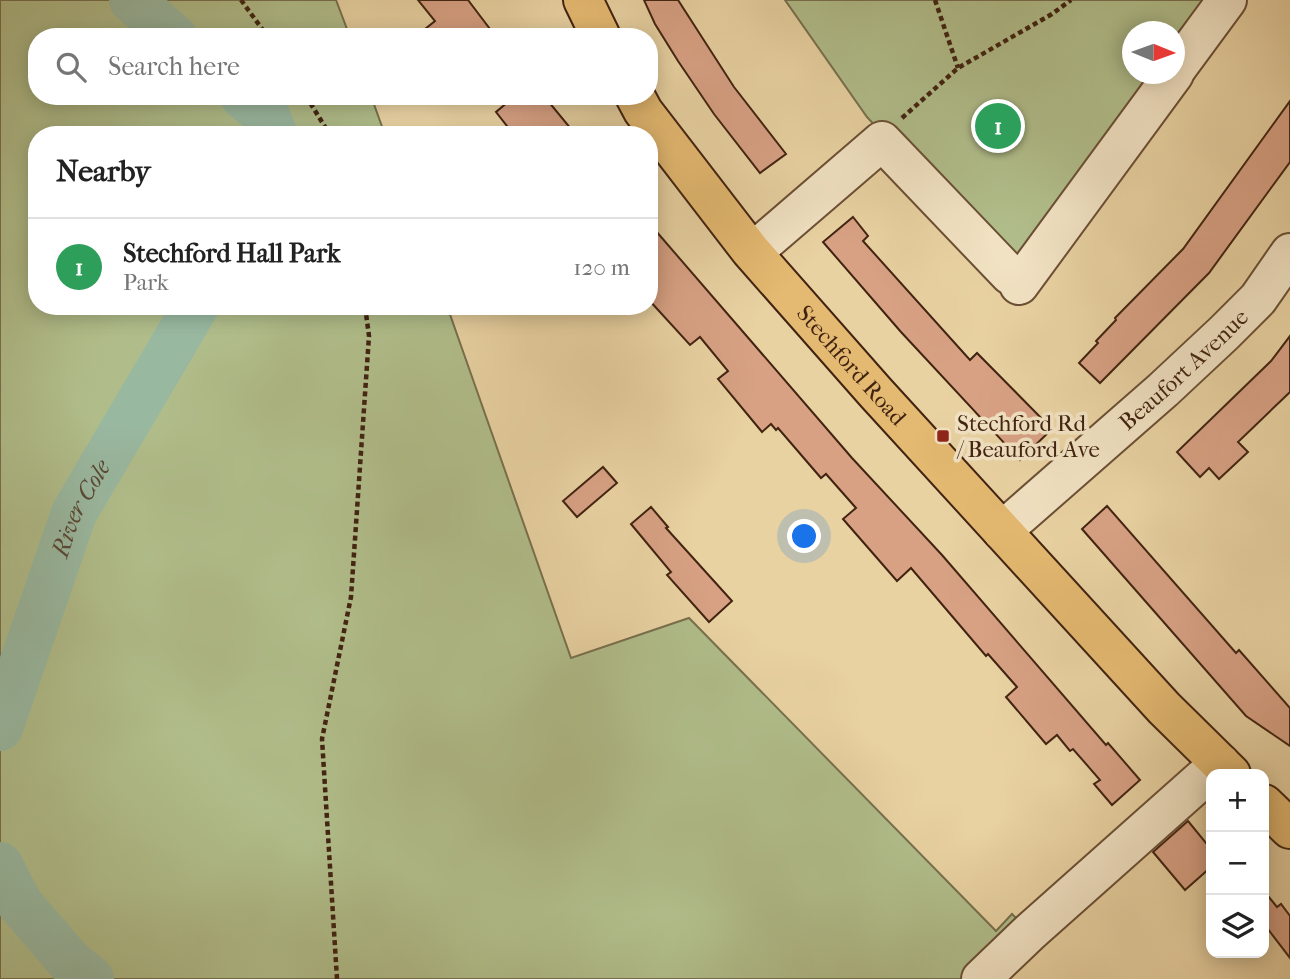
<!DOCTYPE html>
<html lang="en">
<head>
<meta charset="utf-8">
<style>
  :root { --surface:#fff; --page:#f2f2f2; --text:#222; --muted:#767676; --line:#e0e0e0; --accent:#b45309 }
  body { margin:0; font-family:"IM FELL French Canon",serif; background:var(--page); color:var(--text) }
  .controls { position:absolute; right:21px; bottom:21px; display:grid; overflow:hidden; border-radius:14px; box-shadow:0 4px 18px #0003 }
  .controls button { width:63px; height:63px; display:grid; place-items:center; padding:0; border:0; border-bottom:2px solid var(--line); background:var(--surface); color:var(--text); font:35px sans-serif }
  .compass { position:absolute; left:1122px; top:21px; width:63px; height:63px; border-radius:50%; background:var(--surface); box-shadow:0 4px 18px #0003; rotate:91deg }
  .you { position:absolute; left:805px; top:537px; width:24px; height:24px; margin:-18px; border:5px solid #fff; border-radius:50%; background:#1a73e8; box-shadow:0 0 0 10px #1a73e833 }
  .badge { display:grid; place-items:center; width:46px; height:46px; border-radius:50%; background:var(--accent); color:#fff; font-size:23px; font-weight:700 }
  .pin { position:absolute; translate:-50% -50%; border:4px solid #fff; box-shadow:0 2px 7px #0006 }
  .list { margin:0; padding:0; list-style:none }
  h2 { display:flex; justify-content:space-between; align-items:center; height:91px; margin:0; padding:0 28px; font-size:30px }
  h2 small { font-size:23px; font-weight:400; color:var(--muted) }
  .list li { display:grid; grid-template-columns:46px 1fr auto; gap:21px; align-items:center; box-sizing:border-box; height:98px; padding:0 28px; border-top:2px solid var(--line) }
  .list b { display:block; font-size:26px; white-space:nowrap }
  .list p { margin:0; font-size:23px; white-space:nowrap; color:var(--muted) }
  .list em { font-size:23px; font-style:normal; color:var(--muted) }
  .icon { flex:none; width:38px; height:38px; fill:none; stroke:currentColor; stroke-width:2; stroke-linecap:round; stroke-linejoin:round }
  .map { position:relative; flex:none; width:1290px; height:979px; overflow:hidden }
  .search { position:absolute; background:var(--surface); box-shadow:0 4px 18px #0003; left:28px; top:28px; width:630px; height:77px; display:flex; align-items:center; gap:18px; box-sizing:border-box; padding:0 24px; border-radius:28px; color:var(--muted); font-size:26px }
  .panel { position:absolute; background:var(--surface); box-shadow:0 4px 18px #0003; left:28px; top:126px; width:630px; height:189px; border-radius:28px }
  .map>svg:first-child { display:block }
  .green { fill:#b0bd8a; stroke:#78704e; stroke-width:2 }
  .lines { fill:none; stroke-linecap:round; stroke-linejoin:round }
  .river { stroke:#99b8a0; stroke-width:46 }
  .building { fill:#d8a184; stroke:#412311; stroke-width:2 }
  .minor-casing { stroke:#6b4f35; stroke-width:42 }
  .major-casing { stroke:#412311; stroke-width:42 }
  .path { stroke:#412311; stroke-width:4.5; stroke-dasharray:5 3.5; stroke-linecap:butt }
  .minor { stroke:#f1e2c3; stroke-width:38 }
  .major { stroke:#e4b971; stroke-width:38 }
  .poi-dot { fill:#8f2418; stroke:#f1e2c3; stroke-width:2.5 }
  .labels { text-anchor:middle; stroke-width:7; stroke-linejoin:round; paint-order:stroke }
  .street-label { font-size:23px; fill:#412311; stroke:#f1e2c3 }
  .poi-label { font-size:23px; fill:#412311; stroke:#f1e2c3; text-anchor:start }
  .water-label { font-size:24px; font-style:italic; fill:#574835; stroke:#f1e2c3 }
</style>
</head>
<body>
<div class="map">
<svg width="1290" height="979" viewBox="0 0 1290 979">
  <rect width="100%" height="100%" fill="#e9d2a2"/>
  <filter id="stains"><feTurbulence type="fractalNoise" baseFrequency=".00286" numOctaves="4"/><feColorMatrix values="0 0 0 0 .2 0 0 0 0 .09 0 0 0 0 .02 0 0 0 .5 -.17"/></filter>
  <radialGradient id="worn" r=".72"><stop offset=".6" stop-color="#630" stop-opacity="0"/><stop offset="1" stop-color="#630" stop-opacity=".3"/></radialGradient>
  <g class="green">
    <polygon points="0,0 336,0 350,37 37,37 37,96 371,96 385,135 37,135 37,306 447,306 571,658 689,618 996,931 1012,914 1030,932 992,979 0,979"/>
    <polygon points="785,0 1204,0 1175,44 1174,32 1132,32 1132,74 1155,74 1033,256 1001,262 867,117"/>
  </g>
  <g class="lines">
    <g class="river">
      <polyline points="132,0 174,37"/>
      <polyline points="243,96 267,116 275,135"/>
      <path id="s1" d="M0 728 74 513 196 306"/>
      <polyline points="0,865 20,904 70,962 91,979"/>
    </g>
  </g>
  <g class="building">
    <polygon points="418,0 468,0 496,37 415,37 435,21"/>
    <polygon points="644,0 678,0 734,87 786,154 760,173 714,114 678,61 655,24"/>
    <polygon points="515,96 544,96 576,135 514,135 496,112"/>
    <polygon points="1290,101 1290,162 1209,273 1100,383 1079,363 1098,343 1096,341 1116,320 1115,318 1183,249"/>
    <polygon points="853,217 868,236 863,241 970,360 977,353 1052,429 1020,460 901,332 823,242"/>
    <polygon points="649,223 852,458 942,555 1106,745 1108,743 1140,780 1112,805 1094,784 1100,780 1073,749 1070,751 1057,735 1046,744 1006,697 1017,687 988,654 986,656 911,568 897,581 843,519 856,508 826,474 821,478 778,428 776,430 771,424 762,432 718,379 728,371 700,337 690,345 649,300"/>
    <polygon points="1290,336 1290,392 1238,442 1248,452 1219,479 1209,468 1200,477 1177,452 1271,361"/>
    <polygon points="603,467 617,483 577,517 563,501"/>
    <polygon points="1107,506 1236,653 1239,650 1290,708 1290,746 1246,716 1082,529"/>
    <polygon points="651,507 668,527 666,528 732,601 709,622 667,575 671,572 631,524"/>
    <polygon points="1188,821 1211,849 1211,867 1185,890 1153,852"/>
    <polygon points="1264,891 1277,907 1281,904 1290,916 1290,958 1264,924"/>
  </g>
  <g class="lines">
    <g class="minor-casing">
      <g id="minor">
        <polyline points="1174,72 1227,0"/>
        <polyline points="753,252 882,141 1010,275"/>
        <polyline points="1019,285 1174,74"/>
        <path id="s2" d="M1002 531 1163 390 1224 333 1258 299 1290 253"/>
        <polyline points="981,979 1030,932 1220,763"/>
      </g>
    </g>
    <g class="major-casing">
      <g id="major">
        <polyline points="583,0 601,37"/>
        <path id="s3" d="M635 96 643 111 750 250 876 393 1164 708 1231 774"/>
        <polyline points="1264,804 1290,829"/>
      </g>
    </g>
    <g class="path">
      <polyline points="241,0 268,37"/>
      <polyline points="935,0 958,68"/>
      <polyline points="306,96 330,135"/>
      <polyline points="902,118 958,68 1052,14 1071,0"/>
      <polyline points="337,979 322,739 351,597 369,336 365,306"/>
    </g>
    <use href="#minor" class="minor"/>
    <use href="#major" class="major"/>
  </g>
  <rect class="poi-dot" x="936" y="429" width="14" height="14" rx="3.5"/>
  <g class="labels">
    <g class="street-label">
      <text dy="8" stroke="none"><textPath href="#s3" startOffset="346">Stechford Road</textPath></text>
      <text dy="8" stroke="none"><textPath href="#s2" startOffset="243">Beaufort Avenue</textPath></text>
    </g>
    <g class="poi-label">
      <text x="957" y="431">Stechford Rd<tspan x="957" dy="26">/ Beauford Ave</tspan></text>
    </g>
    <g class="water-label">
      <text dy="8" stroke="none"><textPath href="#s1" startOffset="234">River Cole</textPath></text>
    </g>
  </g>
  <rect width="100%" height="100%" filter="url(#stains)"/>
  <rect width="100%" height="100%" fill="url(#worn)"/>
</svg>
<div class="controls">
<button>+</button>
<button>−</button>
<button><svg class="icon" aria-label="layers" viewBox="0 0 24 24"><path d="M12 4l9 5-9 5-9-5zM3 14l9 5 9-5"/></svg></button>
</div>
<svg class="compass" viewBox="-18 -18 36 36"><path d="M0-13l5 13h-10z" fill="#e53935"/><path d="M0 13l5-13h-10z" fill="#767676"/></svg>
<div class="you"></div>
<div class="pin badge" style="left:998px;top:126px;background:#2e9e5b">1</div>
<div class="search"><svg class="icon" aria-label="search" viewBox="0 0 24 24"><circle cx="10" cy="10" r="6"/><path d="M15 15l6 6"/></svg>Search here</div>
<section class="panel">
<h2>Nearby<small></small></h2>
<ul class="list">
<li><span class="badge" style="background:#2e9e5b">1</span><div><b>Stechford Hall Park</b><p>Park</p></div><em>120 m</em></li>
</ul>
</section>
</div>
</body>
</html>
